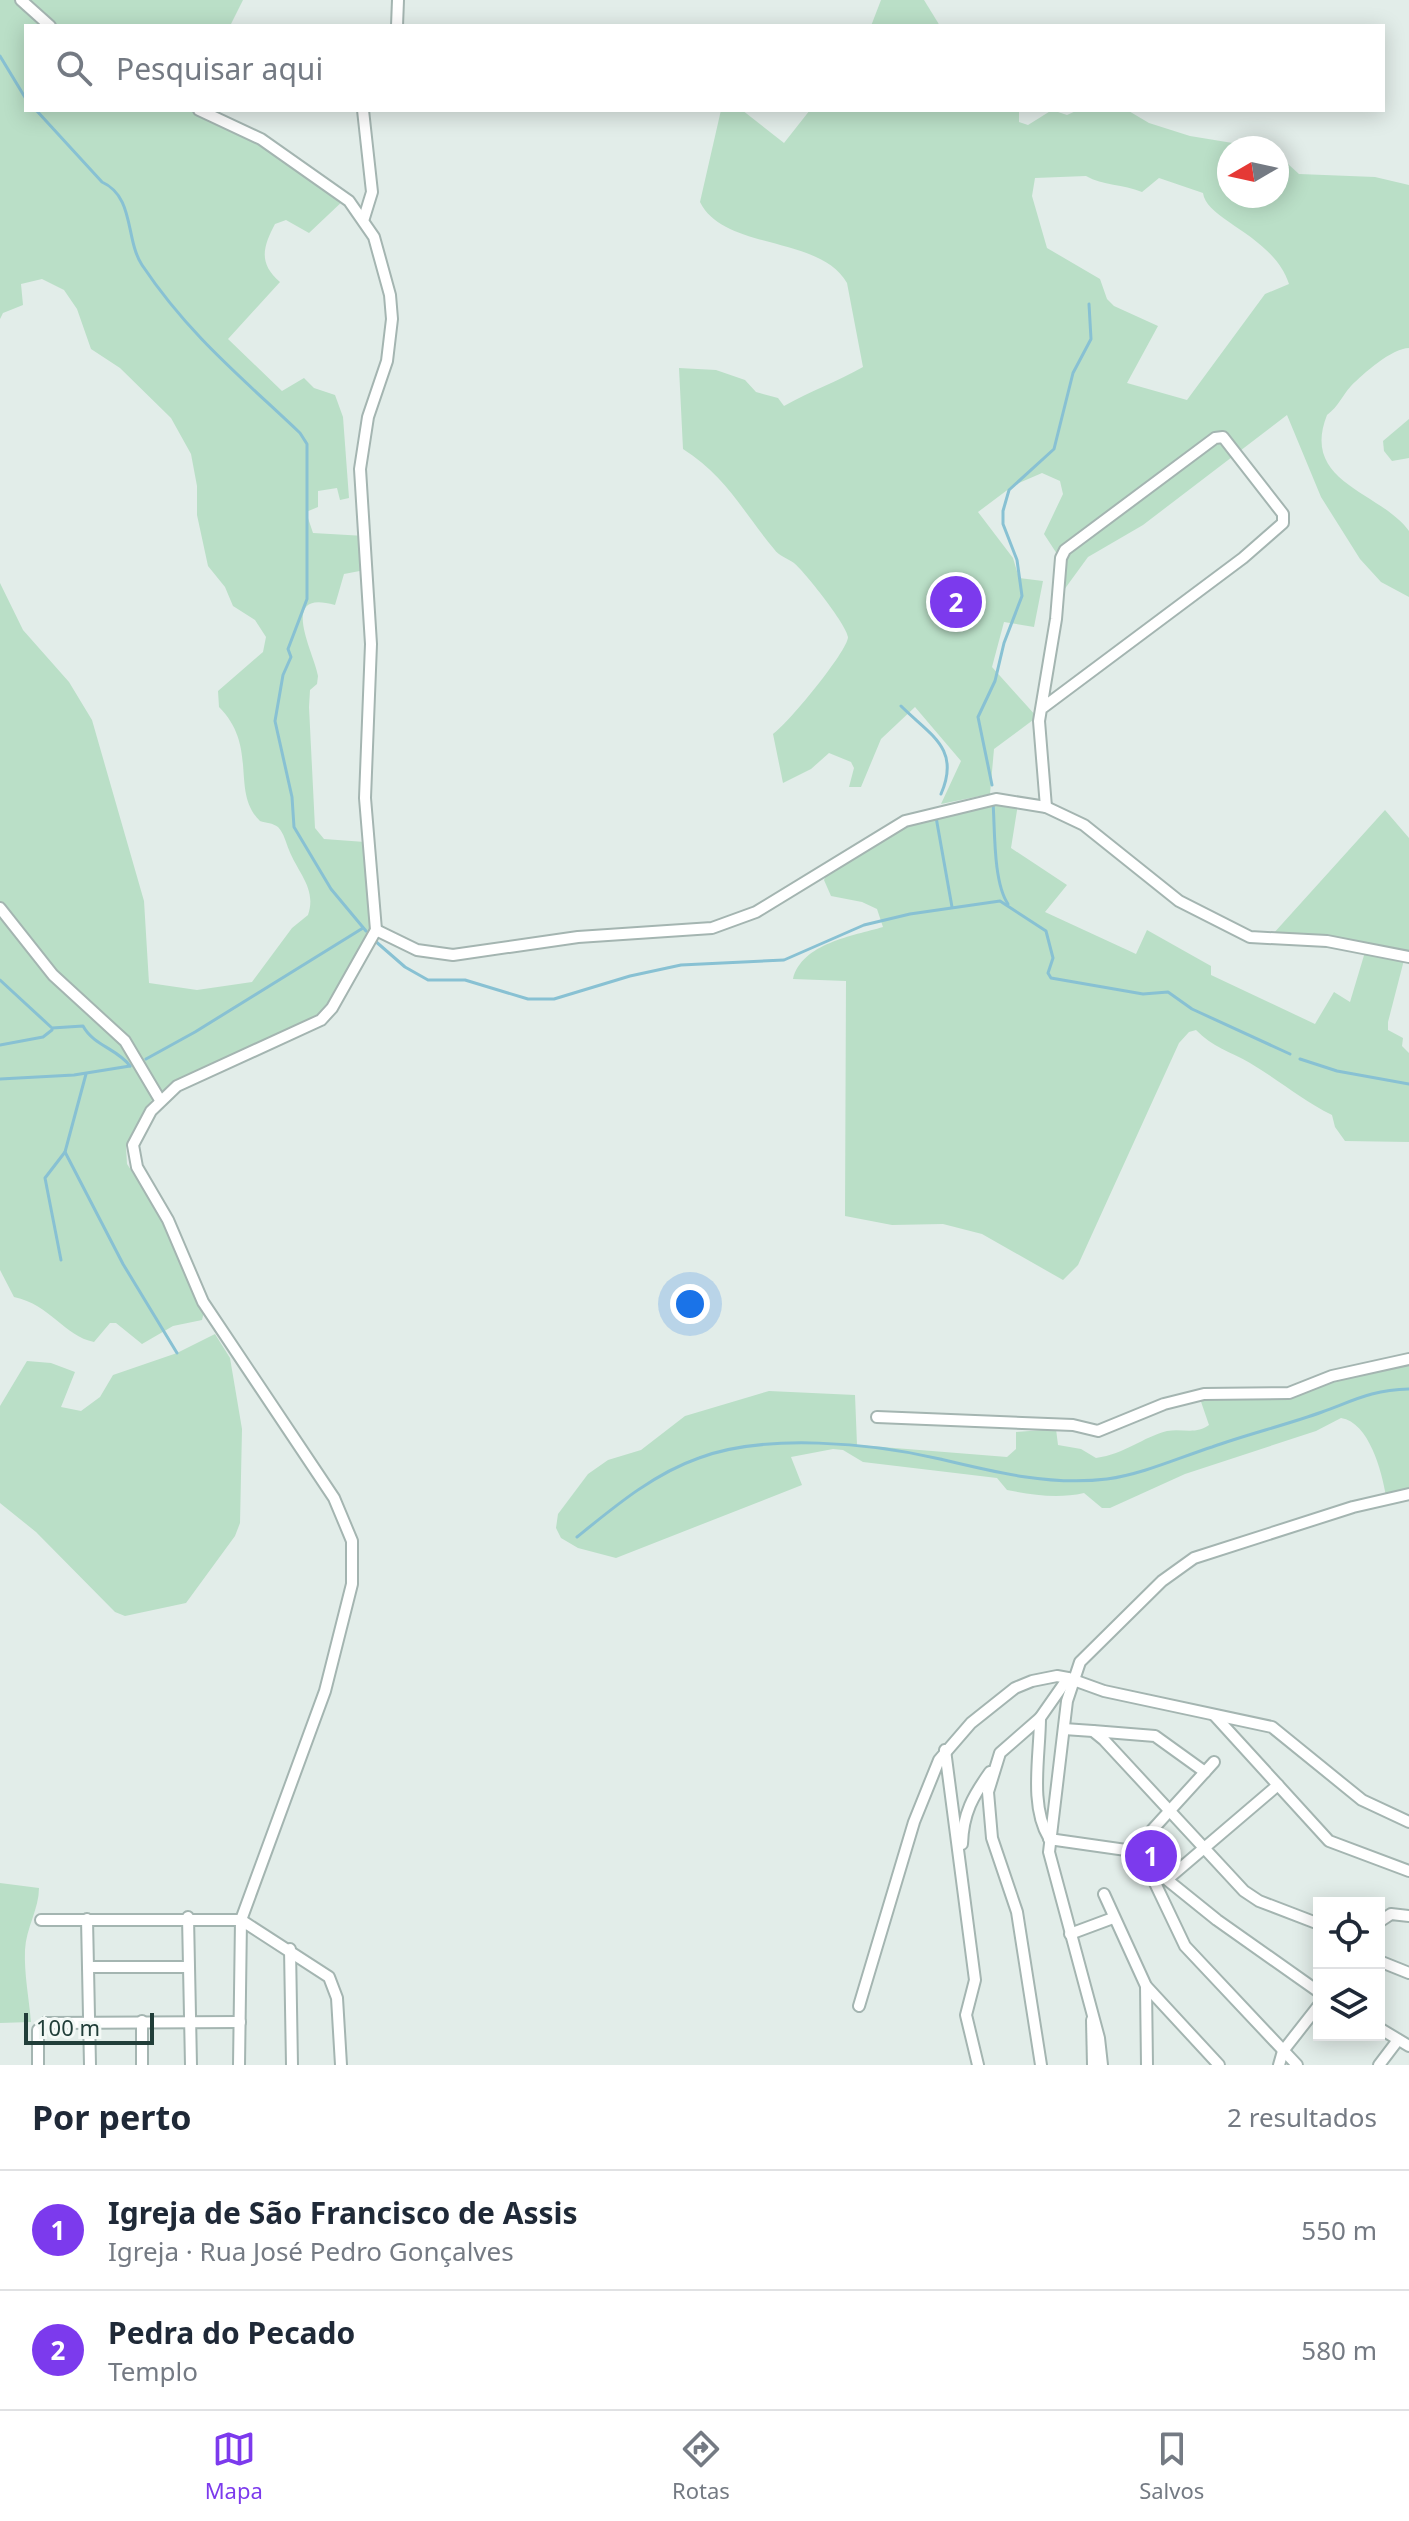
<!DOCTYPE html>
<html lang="pt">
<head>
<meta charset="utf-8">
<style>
  :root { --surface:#fff; --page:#f6f6f7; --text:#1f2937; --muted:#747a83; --line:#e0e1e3; --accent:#7c3aed }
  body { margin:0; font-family:"Noto Sans",sans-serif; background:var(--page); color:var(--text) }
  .controls { position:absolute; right:24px; bottom:24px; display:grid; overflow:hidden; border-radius:0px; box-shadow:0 4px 20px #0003 }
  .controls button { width:72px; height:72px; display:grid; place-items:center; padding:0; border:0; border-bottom:2px solid var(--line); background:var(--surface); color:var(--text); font:40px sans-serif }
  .compass { position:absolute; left:1217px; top:136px; width:72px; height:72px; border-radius:50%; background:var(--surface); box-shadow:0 4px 20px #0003; rotate:261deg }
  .scale { position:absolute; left:24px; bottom:20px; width:130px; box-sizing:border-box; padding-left:8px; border:4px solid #213e39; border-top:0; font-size:22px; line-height:28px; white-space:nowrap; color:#213e39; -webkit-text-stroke:6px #f3f9f6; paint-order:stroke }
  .you { position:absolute; left:690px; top:1304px; width:28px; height:28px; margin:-20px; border:6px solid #fff; border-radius:50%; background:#1a73e8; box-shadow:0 0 0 12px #1a73e833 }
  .badge { display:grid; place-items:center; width:52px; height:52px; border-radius:50%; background:var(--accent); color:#fff; font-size:26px; font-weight:700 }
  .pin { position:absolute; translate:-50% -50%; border:4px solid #fff; box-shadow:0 2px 8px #0006 }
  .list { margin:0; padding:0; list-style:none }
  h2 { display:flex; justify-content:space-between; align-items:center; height:104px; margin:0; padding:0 32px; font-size:34px }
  h2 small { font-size:26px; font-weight:400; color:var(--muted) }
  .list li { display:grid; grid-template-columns:52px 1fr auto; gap:24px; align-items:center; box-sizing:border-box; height:120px; padding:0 32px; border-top:2px solid var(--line) }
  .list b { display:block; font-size:30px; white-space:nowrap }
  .list p { margin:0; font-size:26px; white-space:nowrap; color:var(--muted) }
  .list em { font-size:26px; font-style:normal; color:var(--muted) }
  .icon { flex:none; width:44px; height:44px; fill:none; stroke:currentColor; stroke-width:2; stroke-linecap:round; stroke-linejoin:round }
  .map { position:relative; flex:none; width:1409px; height:2065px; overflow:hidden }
  .search { position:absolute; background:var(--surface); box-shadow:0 4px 20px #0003; left:24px; right:24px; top:24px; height:88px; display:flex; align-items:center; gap:20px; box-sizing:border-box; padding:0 28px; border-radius:0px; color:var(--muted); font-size:30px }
  .sheet { height:344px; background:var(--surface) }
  nav { display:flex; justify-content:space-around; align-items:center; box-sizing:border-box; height:112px; border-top:2px solid var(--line); background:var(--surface); font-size:22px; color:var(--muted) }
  nav a { display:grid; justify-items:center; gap:4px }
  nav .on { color:var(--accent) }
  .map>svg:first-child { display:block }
  .green { fill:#badfc7; fill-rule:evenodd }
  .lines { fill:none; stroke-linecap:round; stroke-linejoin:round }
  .stream { stroke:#88c1d3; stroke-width:3 }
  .minor-casing { stroke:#a4b5b1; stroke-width:14 }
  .minor { stroke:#fff; stroke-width:10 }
</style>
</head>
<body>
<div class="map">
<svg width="1409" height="2065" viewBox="0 0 1409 2065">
  <rect width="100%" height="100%" fill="#e2ede9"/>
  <g class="green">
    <path d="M0 0H243L230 26H26V110H203L246 132 346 198 309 233 286 220 275 224C263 247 258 263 280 282L228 339 282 391 304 378 314 388 335 395 343 417 349 498 340 500 337 488 318 491V507L306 512 313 533 365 536V570L344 574 335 605C277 588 314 652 318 676L317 684 310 690 309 707 315 828 324 839 365 842 373 922 369 923V933L326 1010 315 1020 245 1048 168 1087 151 1101 132 1133 126 1147 127 1164 159 1212 204 1312 202 1320 173 1326 142 1344 116 1323H110L94 1342C64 1336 51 1305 14 1297L0 1270V583L23 630 69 682 92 720 144 901 149 983 197 990 252 982 292 928 308 915C317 889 298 873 289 850 286 843 284 833 278 827 273 823 266 823 260 821 230 792 259 747 219 707L218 691 263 652 266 637 255 620 233 606 225 587 208 566 197 515V486L191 454 171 418 120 368 91 349 77 309 64 290 42 279 21 284 23 305 3 313 0 319Z"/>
    <polygon points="881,0 924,0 940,26 871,26"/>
    <path d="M721 110H742L784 143 810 110H1019V122L1028 125 1052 110 1067 115 1078 110H1127L1149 123 1190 136 1263 148H1229V196H1277V154L1299 174 1375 177 1409 185V348C1392 348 1363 374 1351 386 1341 397 1339 406 1327 415 1300 483 1380 491 1409 531V597L1381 582 1360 559 1321 497 1287 415 1143 525 1088 557 1061 594V560L1044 534 1063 494 1060 481 1042 473 1014 485 978 512 1013 558 1019 578 1043 581 1034 627 1004 622 992 667 1037 717 994 749 990 794 941 804 961 761 915 707 881 739 861 787H849L854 768 851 762 829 753 811 769 783 783 773 734C786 726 848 651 848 637 847 625 804 571 794 563 787 558 779 556 774 549 743 512 726 476 683 449L679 368 716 370 745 380 756 392 778 398 784 406C810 391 837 382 863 367L847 283C820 235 724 251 700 202ZM1086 176C1103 186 1123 184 1142 192L1159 178 1203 193C1206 220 1273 235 1289 284L1265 294 1187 400 1127 383 1158 326 1114 306 1107 299 1100 279 1047 248 1032 196 1035 178Z"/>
    <polygon points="1409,419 1409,458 1392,461 1384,451 1383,441"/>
    <path d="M1000 803 1018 804 1011 848 1067 885 1045 912 1136 954 1147 930 1211 966V975L1315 1024 1334 992 1350 1002 1365 952 1404 960 1388 1022V1030L1403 1038 1402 1046 1409 1053V1142L1345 1141 1335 1127 1332 1115C1302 1100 1279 1080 1250 1063 1231 1052 1212 1047 1196 1030L1189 1032 1179 1043 1078 1265 1063 1280 982 1234 943 1224 892 1225 845 1216 846 981 793 979C802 943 853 936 883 927L877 909 862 902 831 896 824 880 829 869 913 820Z"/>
    <polygon points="1385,810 1409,838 1409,953 1327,935 1273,934"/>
    <polygon points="215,1334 230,1358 242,1429 240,1523 235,1536 186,1603 125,1616 115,1612 36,1532 0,1503 0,1406 27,1361 51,1363 75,1372 61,1407 81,1411 100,1397 113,1375 177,1353"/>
    <path d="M1409 1361V1492L1386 1496C1382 1472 1369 1422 1341 1418L1316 1431 1185 1474 1110 1508H1102L1084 1493C1057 1499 1034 1495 1007 1490L997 1478 863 1462 843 1450 833 1449 791 1457 802 1485 616 1558 578 1548 561 1538 556 1528 558 1514 588 1474 608 1460 641 1450 685 1416 769 1391 855 1395 857 1445 1007 1457 1016 1449V1432L1056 1429 1058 1445 1081 1449 1096 1458C1125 1454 1143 1437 1167 1431 1182 1428 1196 1435 1209 1425L1197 1390 1290 1393Z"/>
    <path d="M0 1883 39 1888C39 1909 26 1928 25 1950 24 1974 29 1998 31 2022L0 2023Z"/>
  </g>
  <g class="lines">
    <g class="stream">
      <polyline points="0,56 26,99"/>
      <path d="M36 110 102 182C135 197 125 239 142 265 189 335 240 376 300 433L307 444V599L288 649 291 657 283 675 275 721 292 797 294 827 331 889 366 931"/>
      <path d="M901 706C930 735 961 748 941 794"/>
      <polyline points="992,785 978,717 995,681 1004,643 1022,596 1017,560 1003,524 1003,511 1009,490 1054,449 1073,373 1091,339 1089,304"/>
      <path d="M993 802C995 829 993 882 1008 904"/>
      <polyline points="936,817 952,907"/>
      <polyline points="374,940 405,967 428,980 465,980 528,999 554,999 630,976 681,965 784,960 864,925 910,914 1000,901 1046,931 1053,958 1048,973 1051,978 1143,994 1168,992 1192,1009 1290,1054"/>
      <path d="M0 980 52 1028 83 1026C94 1046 118 1049 130 1066"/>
      <polyline points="0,1045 43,1037 52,1030"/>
      <polyline points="146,1059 195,1032 363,928"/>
      <polyline points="1300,1059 1337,1071 1409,1084"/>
      <polyline points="0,1079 74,1075 130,1066"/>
      <polyline points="65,1152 123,1264 177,1353"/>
      <polyline points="61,1260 45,1178 65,1152 86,1074"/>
      <path d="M577 1537C614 1507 653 1474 699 1458 765 1433 872 1443 940 1459 994 1472 1051 1486 1107 1479 1143 1474 1178 1458 1212 1447 1248 1434 1286 1425 1322 1412 1355 1400 1372 1390 1409 1389"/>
    </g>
    <g class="minor-casing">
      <g id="minor">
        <polyline points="21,0 50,26"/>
        <polyline points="397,26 398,0"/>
        <polyline points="199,110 261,139 349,201 374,237 390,295 392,319 387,361 368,417 360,469 371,644 365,798 376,930"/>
        <polyline points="363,110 372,192 364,218"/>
        <polyline points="1041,709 1243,558 1283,523 1283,514 1223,437 1215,438 1065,550 1061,558 1056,619 1039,721 1046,807"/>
        <polyline points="0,908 53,975 125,1041 160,1100"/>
        <polyline points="877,1417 1073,1425 1098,1431 1164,1404 1204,1394 1289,1393 1332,1376 1409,1359"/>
        <polyline points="1215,1716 1329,1841 1409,1871"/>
        <path d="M1040 1718C1040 1755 1029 1805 1049 1838"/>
        <polyline points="1064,1729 1093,1731 1104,1740 1244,1891 1259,1901 1319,1924"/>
        <polyline points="1093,1731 1155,1736 1205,1772"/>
        <polyline points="945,1750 975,1980 966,2015 978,2065"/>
        <polyline points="1049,1839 1133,1851 1145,1862 1185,1946 1297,2065"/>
        <path d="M962 1844C963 1813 973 1796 990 1772"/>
        <polyline points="1133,1851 1214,1762"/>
        <polyline points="1145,1862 1217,1920 1319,1992"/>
        <polyline points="1169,1878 1278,1785"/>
        <polyline points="1104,1894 1146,1986 1219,2065"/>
        <polyline points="188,1917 191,2065"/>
        <polyline points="87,1919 90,2065"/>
        <polyline points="41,1920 241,1920 329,1977 337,1998 341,2065"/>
        <polyline points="1379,1922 1391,1914 1409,1916"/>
        <polyline points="1070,1934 1113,1918"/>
        <polyline points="290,1949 292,2065"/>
        <polyline points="1379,1961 1409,1973"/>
        <polyline points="88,1967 188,1967"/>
        <polyline points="1146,1986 1147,2065"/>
        <polyline points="859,2006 914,1822 939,1760 971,1723 1015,1688 1032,1681 1057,1676 1068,1678 1104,1691 1272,1727 1362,1800 1409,1822"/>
        <polyline points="1092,2020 1093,2065"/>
        <polyline points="142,2021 142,2065"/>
        <polyline points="1379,2028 1409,2046"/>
        <polyline points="38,2065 38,2030 45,2023 240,2022"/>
        <polyline points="239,2065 241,1920 325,1691 352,1584 352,1541 334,1498 203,1302 168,1220 137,1167 133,1145 151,1111 177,1086 321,1020 332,1008 376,930 417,950 453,955 578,937 712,928 756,912 905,821 996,799 1046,807 1084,825 1179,901 1250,937 1327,941 1409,957"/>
        <polyline points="1041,2065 1017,1912 992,1838 988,1792 1000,1753 1040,1718 1068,1678"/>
        <polyline points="1102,2065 1099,2038 1049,1852 1067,1701 1080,1662 1162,1581 1194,1558 1353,1507 1409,1494"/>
        <polyline points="1279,2065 1283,2051 1319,2005"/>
        <polyline points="1379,2065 1398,2040"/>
      </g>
    </g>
    <use href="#minor" class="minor"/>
  </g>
</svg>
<div class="controls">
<button><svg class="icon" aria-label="locate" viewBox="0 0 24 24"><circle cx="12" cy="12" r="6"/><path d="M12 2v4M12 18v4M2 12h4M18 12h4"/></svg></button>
<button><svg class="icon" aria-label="layers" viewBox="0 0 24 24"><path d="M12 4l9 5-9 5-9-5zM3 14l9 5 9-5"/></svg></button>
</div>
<svg class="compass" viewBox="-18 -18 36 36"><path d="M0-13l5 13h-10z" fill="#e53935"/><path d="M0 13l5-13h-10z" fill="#747a83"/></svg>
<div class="scale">100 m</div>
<div class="you"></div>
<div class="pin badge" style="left:1151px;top:1856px">1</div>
<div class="pin badge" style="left:956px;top:602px">2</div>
<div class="search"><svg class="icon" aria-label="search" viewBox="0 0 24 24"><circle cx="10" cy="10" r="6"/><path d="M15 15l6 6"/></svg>Pesquisar aqui</div>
</div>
<section class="sheet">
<h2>Por perto<small>2 resultados</small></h2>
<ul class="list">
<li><span class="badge">1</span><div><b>Igreja de São Francisco de Assis</b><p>Igreja · Rua José Pedro Gonçalves</p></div><em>550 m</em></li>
<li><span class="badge">2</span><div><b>Pedra do Pecado</b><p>Templo</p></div><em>580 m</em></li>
</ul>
</section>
<nav>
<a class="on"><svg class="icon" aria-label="map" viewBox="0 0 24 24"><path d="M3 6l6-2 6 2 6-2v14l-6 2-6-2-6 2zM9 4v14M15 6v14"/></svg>Mapa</a>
<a><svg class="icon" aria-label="directions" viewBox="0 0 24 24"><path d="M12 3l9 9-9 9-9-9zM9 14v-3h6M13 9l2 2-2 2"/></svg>Rotas</a>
<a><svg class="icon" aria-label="saved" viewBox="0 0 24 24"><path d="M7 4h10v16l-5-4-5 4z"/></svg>Salvos</a>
</nav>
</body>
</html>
